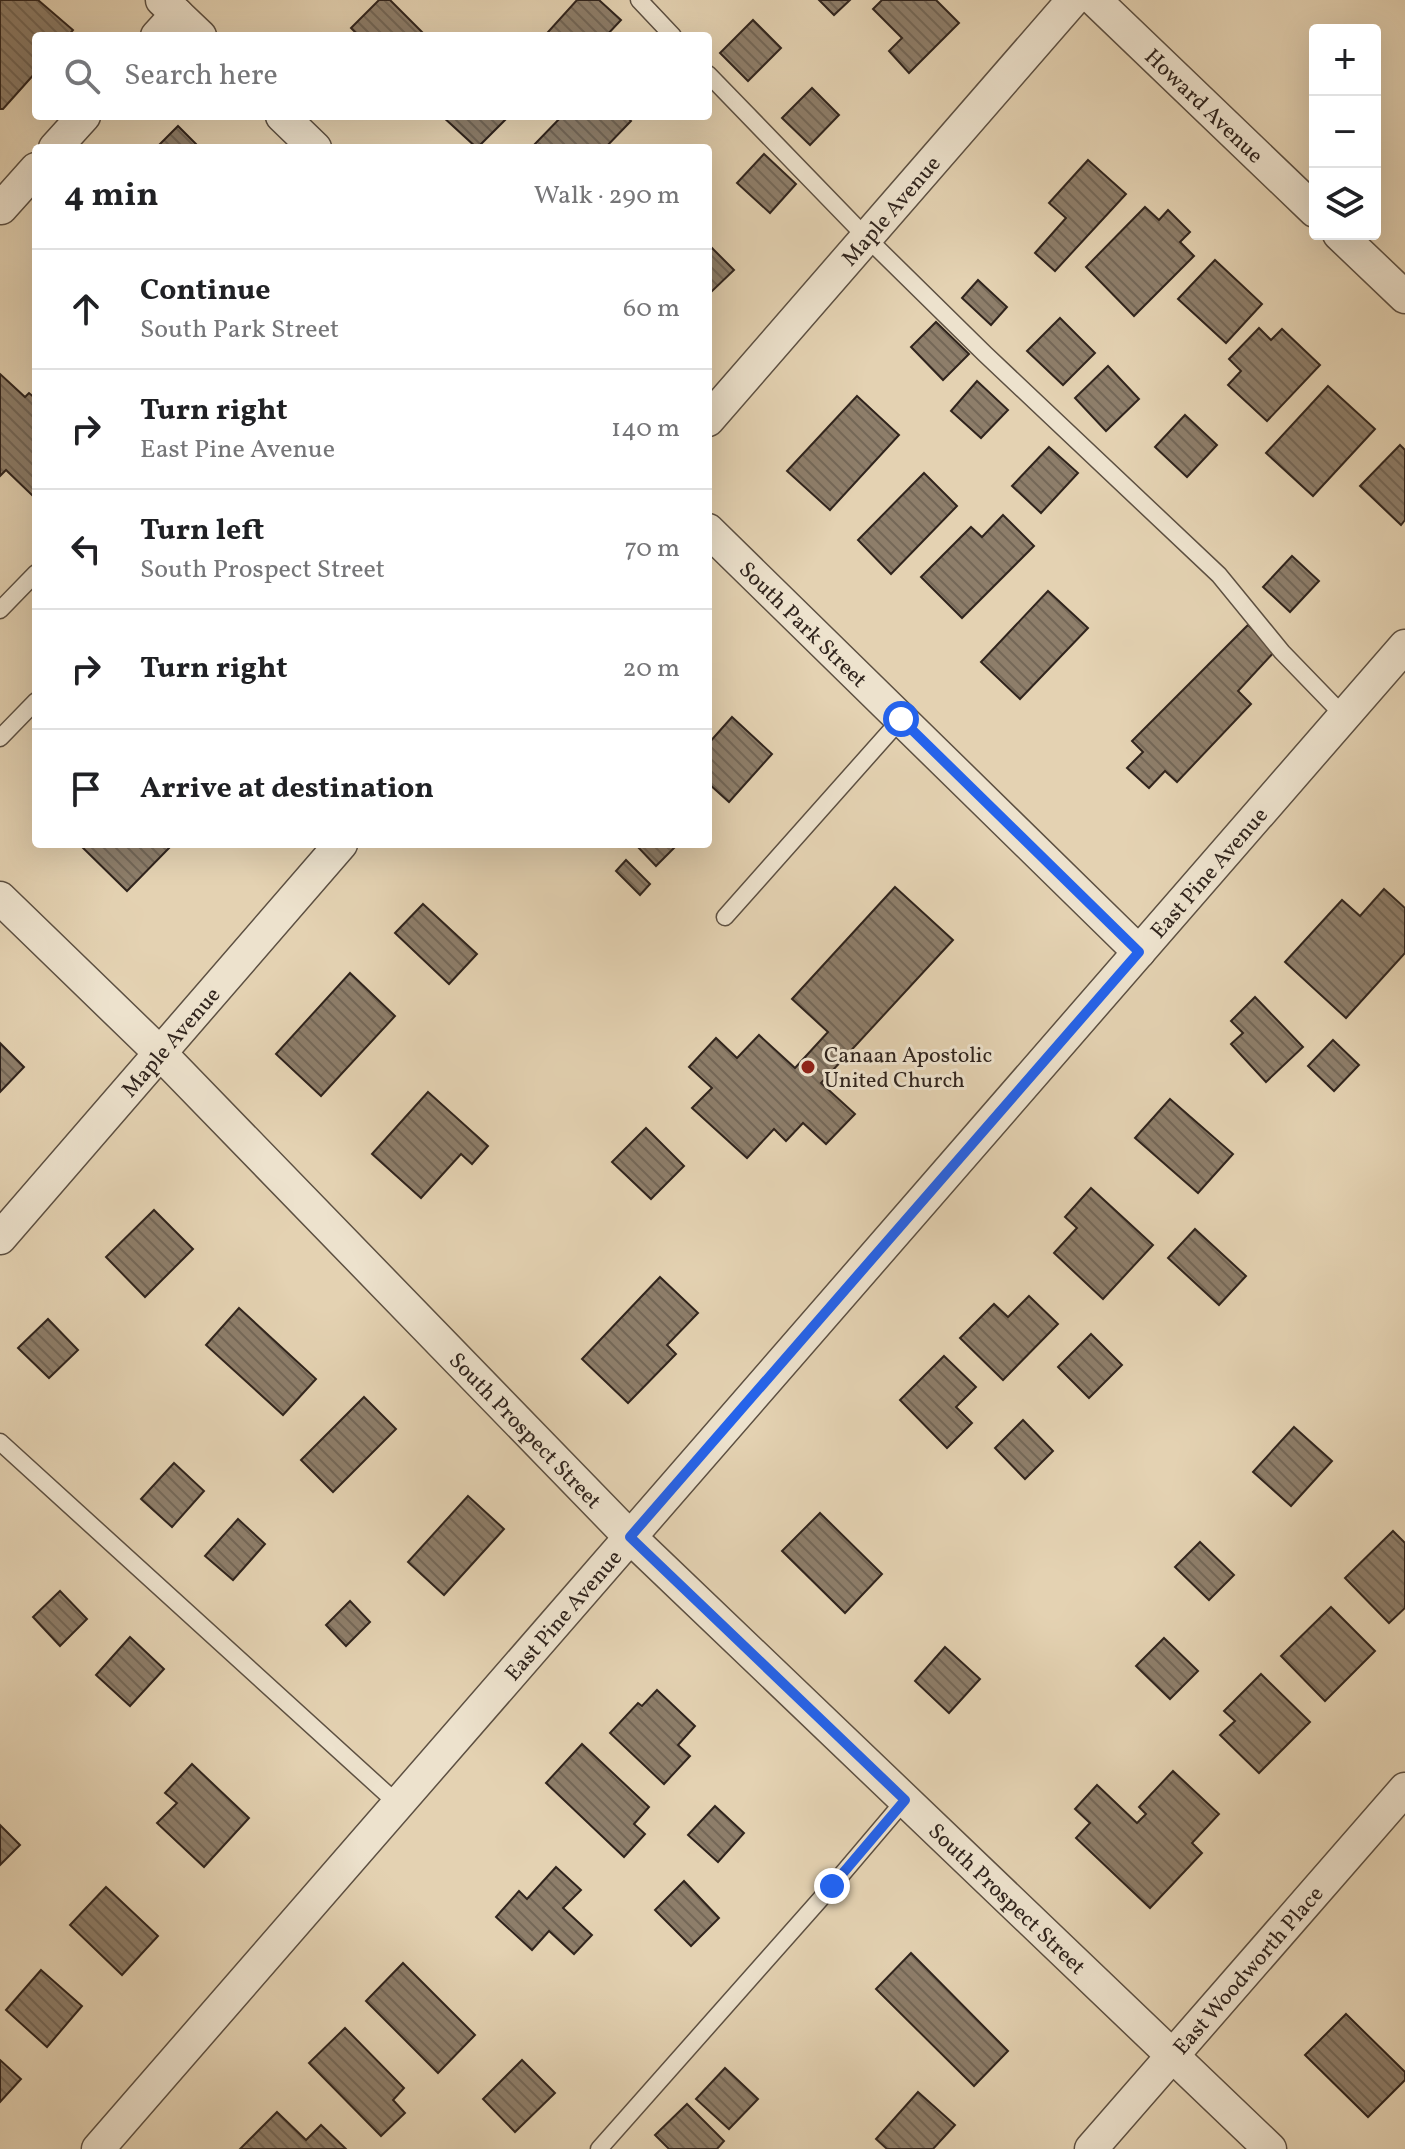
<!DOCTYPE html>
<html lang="en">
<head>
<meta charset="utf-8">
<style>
  :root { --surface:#fff; --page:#f2f2f2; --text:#202124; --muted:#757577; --line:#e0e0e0 }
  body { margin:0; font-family:Vollkorn,serif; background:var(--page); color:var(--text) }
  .controls { position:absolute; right:24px; top:24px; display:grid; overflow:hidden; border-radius:8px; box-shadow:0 8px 32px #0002 }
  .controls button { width:72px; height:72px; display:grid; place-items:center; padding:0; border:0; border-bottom:2px solid var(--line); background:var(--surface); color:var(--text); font:40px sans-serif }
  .stop { position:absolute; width:24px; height:24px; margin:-18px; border:6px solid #2563eb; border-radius:50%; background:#fff }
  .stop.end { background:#2563eb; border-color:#fff; box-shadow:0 2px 8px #0008 }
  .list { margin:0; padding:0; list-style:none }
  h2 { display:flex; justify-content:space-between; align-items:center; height:104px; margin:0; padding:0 32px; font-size:34px }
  h2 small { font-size:26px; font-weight:400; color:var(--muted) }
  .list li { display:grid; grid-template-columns:52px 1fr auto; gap:24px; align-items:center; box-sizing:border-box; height:120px; padding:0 32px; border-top:2px solid var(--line) }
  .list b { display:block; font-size:30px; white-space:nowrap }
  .list p { margin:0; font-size:26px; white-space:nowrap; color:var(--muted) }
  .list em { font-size:26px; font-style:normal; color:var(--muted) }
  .icon { flex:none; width:44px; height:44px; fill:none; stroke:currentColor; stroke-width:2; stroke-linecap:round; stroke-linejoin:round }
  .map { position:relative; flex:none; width:1405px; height:2149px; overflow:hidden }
  .search { position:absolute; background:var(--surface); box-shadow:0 8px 32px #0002; left:32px; top:32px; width:680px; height:88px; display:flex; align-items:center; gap:20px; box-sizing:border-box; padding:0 28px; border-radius:8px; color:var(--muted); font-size:30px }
  .panel { position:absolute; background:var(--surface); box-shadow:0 8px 32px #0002; left:32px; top:144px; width:680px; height:704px; border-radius:8px }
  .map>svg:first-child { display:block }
  .building { fill:url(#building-back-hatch); stroke:#30241d; stroke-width:2 }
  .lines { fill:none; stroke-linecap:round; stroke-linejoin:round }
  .service-casing { stroke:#5d5042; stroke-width:19 }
  .minor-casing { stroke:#5d5042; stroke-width:35 }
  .service { stroke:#ede2cd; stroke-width:16 }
  .minor { stroke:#ede2cd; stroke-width:32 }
  .route { stroke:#2563eb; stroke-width:10 }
  .poi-dot { fill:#8f2418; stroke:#ede2cd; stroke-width:3 }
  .labels { text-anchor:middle; stroke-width:6; stroke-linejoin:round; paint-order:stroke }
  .street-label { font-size:22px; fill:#30241d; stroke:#ede2cd }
  .poi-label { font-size:22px; fill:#30241d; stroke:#ede2cd; text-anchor:start }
</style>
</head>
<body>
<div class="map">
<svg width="1405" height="2149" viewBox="0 0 1405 2149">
  <defs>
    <pattern id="building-back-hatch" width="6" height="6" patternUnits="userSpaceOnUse" patternTransform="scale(2)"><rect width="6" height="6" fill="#8e7e6a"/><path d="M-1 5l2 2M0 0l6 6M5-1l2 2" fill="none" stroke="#746757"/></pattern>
  </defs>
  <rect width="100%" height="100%" fill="#e4d2b2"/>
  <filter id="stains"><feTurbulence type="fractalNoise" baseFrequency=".0025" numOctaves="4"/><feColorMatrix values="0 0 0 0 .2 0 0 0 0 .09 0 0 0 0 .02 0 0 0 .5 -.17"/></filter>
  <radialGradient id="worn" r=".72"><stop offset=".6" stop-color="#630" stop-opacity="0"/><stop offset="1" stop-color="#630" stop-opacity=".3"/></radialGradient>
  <g class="building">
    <polygon points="0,0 38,0 73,30 68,36 36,36 36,72 3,109 0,109"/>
    <polygon points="379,0 390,0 426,36 359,36 351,28"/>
    <polygon points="577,0 599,0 621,20 606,36 551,36 548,32"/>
    <polygon points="819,0 850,0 834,15"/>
    <polygon points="882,0 936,0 959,23 909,73 889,51 902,38 873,9"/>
    <polygon points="753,20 781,48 748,81 720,53"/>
    <polygon points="812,88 839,115 810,145 782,118"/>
    <polygon points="442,116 509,116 477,148"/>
    <polygon points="562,116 626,116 631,121 605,148 531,148"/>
    <polygon points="178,126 200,148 156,148"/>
    <polygon points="764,154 796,184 770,213 737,183"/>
    <polygon points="1088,160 1126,194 1055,271 1035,253 1066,218 1049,203"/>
    <polygon points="1145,207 1159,220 1168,210 1190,232 1180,242 1194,256 1134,316 1086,267"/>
    <polygon points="708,244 734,270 708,295"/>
    <polygon points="1215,260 1262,304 1226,343 1178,299"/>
    <polygon points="978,280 1007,307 991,325 962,298"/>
    <polygon points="1060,318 1095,353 1063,385 1027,351"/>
    <polygon points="936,322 969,354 943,380 911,347"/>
    <polygon points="1259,328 1271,340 1282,329 1320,365 1267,421 1228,385 1241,371 1229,359"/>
    <polygon points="1108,366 1139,399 1106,431 1075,398"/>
    <polygon points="0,374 25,397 29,393 36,399 36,499 6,470 0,476"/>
    <polygon points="977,381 1008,410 981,438 951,411"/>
    <polygon points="1328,386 1375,429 1313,496 1266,453"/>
    <polygon points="857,396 899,435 830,510 787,471"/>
    <polygon points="1185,415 1217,445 1187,477 1155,447"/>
    <polygon points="1400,445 1405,450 1405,520 1401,525 1360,486"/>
    <polygon points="1049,447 1078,473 1041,513 1012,486"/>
    <polygon points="924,473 957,506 891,574 858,540"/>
    <polygon points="1003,515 1034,546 962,618 921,577 971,527 982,537"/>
    <polygon points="1292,556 1319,581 1290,612 1263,587"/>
    <polygon points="1048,591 1088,628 1020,699 981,662"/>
    <polygon points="1248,625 1276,650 1238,691 1251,704 1177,782 1165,771 1149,788 1127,768 1143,752 1132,741"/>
    <polygon points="732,717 772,754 729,802 708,783 708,744"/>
    <polygon points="79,844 173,844 127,891"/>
    <polygon points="635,844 678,844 656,866"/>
    <polygon points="626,860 650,884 640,895 616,871"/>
    <polygon points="895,887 953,940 821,1083 855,1114 826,1144 803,1123 786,1141 774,1129 747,1158 692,1108 712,1088 689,1067 716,1038 737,1058 759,1035 795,1068 828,1032 792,999"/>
    <polygon points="1384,889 1405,908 1405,953 1346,1018 1285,962 1342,900 1360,916"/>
    <polygon points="423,904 477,954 449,984 395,933"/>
    <polygon points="350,973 395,1016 321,1096 276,1054"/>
    <polygon points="1255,997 1303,1047 1266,1082 1231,1044 1243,1033 1231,1021"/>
    <polygon points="1333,1040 1359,1065 1334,1091 1308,1066"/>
    <polygon points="0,1043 24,1067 0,1092"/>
    <polygon points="428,1092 488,1146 472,1164 461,1154 421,1198 372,1154"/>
    <polygon points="1170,1099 1233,1154 1198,1193 1135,1138"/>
    <polygon points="646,1128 684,1166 651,1199 612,1162"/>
    <polygon points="1091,1188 1153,1245 1103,1299 1054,1253 1077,1228 1065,1217"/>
    <polygon points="154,1210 193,1249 145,1297 106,1257"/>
    <polygon points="1195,1229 1246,1276 1219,1305 1168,1258"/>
    <polygon points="660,1277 698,1313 667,1345 676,1354 628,1403 582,1359"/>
    <polygon points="1029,1296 1058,1324 1003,1380 960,1338 994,1304 1008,1317"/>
    <polygon points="239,1308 316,1379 283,1415 206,1345"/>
    <polygon points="48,1319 78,1350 49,1378 18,1348"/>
    <polygon points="1091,1334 1122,1365 1089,1398 1058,1367"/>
    <polygon points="944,1356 976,1387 956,1407 972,1423 947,1448 900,1400"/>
    <polygon points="364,1397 396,1429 333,1492 301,1460"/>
    <polygon points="1023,1420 1053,1451 1025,1479 995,1448"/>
    <polygon points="1294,1427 1332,1461 1291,1506 1253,1472"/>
    <polygon points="174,1463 204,1491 172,1527 141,1499"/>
    <polygon points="468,1496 504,1529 444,1595 408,1562"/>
    <polygon points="820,1513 882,1574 845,1613 782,1551"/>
    <polygon points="238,1519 265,1544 233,1580 205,1556"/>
    <polygon points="1393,1531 1405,1543 1405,1608 1389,1623 1345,1578"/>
    <polygon points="1200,1542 1234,1575 1209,1600 1175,1567"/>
    <polygon points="60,1591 87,1619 60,1646 33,1617"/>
    <polygon points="350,1601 370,1622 346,1646 326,1625"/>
    <polygon points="1331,1607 1375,1651 1325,1701 1281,1656"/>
    <polygon points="130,1637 164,1669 130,1706 96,1675"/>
    <polygon points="1164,1638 1198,1671 1170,1699 1136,1666"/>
    <polygon points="945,1647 980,1679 949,1713 915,1681"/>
    <polygon points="1261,1674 1310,1722 1259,1773 1220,1735 1235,1721 1224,1711"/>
    <polygon points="657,1690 695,1726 678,1745 690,1756 664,1784 610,1733 638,1703 642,1706"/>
    <polygon points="582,1744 649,1807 634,1824 645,1834 624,1857 546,1783"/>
    <polygon points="192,1764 249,1818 204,1867 157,1823 177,1803 165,1793"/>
    <polygon points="1173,1771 1219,1814 1192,1843 1202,1853 1150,1908 1076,1838 1090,1823 1075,1809 1097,1785 1137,1823 1146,1814 1139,1807"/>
    <polygon points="715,1806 744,1833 718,1862 688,1835"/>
    <polygon points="0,1825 20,1845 0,1865"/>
    <polygon points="556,1867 581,1890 563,1908 592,1935 574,1954 549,1931 532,1950 496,1917 519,1891 527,1899"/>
    <polygon points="684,1881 719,1918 691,1946 655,1910"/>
    <polygon points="106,1887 158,1936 122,1975 70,1925"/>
    <polygon points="911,1953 1008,2051 974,2086 876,1989"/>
    <polygon points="403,1963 475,2035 438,2073 366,2001"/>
    <polygon points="41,1970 82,2006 47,2047 6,2010"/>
    <polygon points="1346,2014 1405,2072 1405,2080 1368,2117 1305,2055"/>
    <polygon points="345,2028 404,2088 393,2100 405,2113 381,2136 309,2063"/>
    <polygon points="0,2060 21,2079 0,2102"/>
    <polygon points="522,2060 555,2093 515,2132 483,2099"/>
    <polygon points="725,2068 758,2099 729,2129 696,2099"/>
    <polygon points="918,2092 955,2125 933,2149 887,2149 876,2139"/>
    <polygon points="687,2104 724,2141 717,2149 669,2149 655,2135"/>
    <polygon points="277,2112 306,2140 321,2125 346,2149 240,2149"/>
  </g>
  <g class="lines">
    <g class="service-casing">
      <g id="service">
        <polyline points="639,0 673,36"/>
        <polyline points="708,74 866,237 985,354 1219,575 1282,652 1344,716"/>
        <polyline points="0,610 36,573"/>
        <polyline points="0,738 36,701"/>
        <polyline points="725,917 901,719"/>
        <polyline points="0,1442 399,1805"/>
        <polyline points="599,2149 832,1886 905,1800"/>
      </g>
    </g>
    <g class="minor-casing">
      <g id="minor">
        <polyline points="162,0 200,36"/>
        <path id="s1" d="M1095 0 1315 211"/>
        <polyline points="157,36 177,14"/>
        <polyline points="282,116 315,148"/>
        <polyline points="55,148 84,116"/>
        <polyline points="1,208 36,169"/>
        <polyline points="1339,234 1405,297"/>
        <path id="s2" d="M708 420 1073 0"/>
        <path id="s3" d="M708 530 1139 952"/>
        <path id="s4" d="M0 898 160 1053 630 1537 1270 2149"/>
        <path id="s5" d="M0 1238 341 844"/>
        <path id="s6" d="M98 2149 1405 646"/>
        <path id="s7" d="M1091 2149 1405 1789"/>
      </g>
    </g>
    <use href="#service" class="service"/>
    <use href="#minor" class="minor"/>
  </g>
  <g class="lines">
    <polyline class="route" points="832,1886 905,1800 630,1537 1139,952 901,719"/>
  </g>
  <circle class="poi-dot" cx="808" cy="1067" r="8"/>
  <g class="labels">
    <g class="street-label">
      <text dy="8" stroke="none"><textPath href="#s1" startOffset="152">Howard Avenue</textPath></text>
      <text dy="8" stroke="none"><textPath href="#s2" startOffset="278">Maple Avenue</textPath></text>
      <text dy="8" stroke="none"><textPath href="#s3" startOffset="134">South Park Street</textPath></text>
      <text dy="8" stroke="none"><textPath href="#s6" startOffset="1692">East Pine Avenue</textPath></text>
      <text dy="8" stroke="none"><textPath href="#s5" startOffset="260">Maple Avenue</textPath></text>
      <text dy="8" stroke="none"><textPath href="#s4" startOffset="748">South Prospect Street</textPath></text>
      <text dy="8" stroke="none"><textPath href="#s6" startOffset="708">East Pine Avenue</textPath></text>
      <text dy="8" stroke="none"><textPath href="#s4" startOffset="1420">South Prospect Street</textPath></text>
      <text dy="8" stroke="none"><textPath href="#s7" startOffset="238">East Woodworth Place</textPath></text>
    </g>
    <g class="poi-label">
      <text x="824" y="1062">Canaan Apostolic<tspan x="824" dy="25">United Church</tspan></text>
    </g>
  </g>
  <rect width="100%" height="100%" filter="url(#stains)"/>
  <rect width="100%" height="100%" fill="url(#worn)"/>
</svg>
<div class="controls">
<button>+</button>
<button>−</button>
<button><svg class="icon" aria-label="layers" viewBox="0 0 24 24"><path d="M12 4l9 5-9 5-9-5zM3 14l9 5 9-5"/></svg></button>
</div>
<div class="stop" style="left:901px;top:719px"></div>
<div class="stop end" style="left:832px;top:1886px"></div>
<div class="search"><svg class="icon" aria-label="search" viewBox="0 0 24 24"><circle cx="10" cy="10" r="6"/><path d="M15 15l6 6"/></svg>Search here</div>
<section class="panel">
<h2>4 min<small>Walk · 290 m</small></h2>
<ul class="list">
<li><svg class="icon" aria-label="ahead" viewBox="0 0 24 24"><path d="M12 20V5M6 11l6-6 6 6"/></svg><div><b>Continue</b><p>South Park Street</p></div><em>60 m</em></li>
<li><svg class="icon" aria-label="right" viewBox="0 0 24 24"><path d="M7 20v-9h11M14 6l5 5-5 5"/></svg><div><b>Turn right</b><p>East Pine Avenue</p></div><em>140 m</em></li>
<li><svg class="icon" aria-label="left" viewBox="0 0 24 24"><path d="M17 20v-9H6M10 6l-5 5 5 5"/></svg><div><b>Turn left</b><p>South Prospect Street</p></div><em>70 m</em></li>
<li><svg class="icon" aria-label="right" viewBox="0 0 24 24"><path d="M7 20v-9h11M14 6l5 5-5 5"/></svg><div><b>Turn right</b></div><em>20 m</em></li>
<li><svg class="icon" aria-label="arrive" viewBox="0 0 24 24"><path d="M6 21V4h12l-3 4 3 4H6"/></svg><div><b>Arrive at destination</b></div></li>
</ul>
</section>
</div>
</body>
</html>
